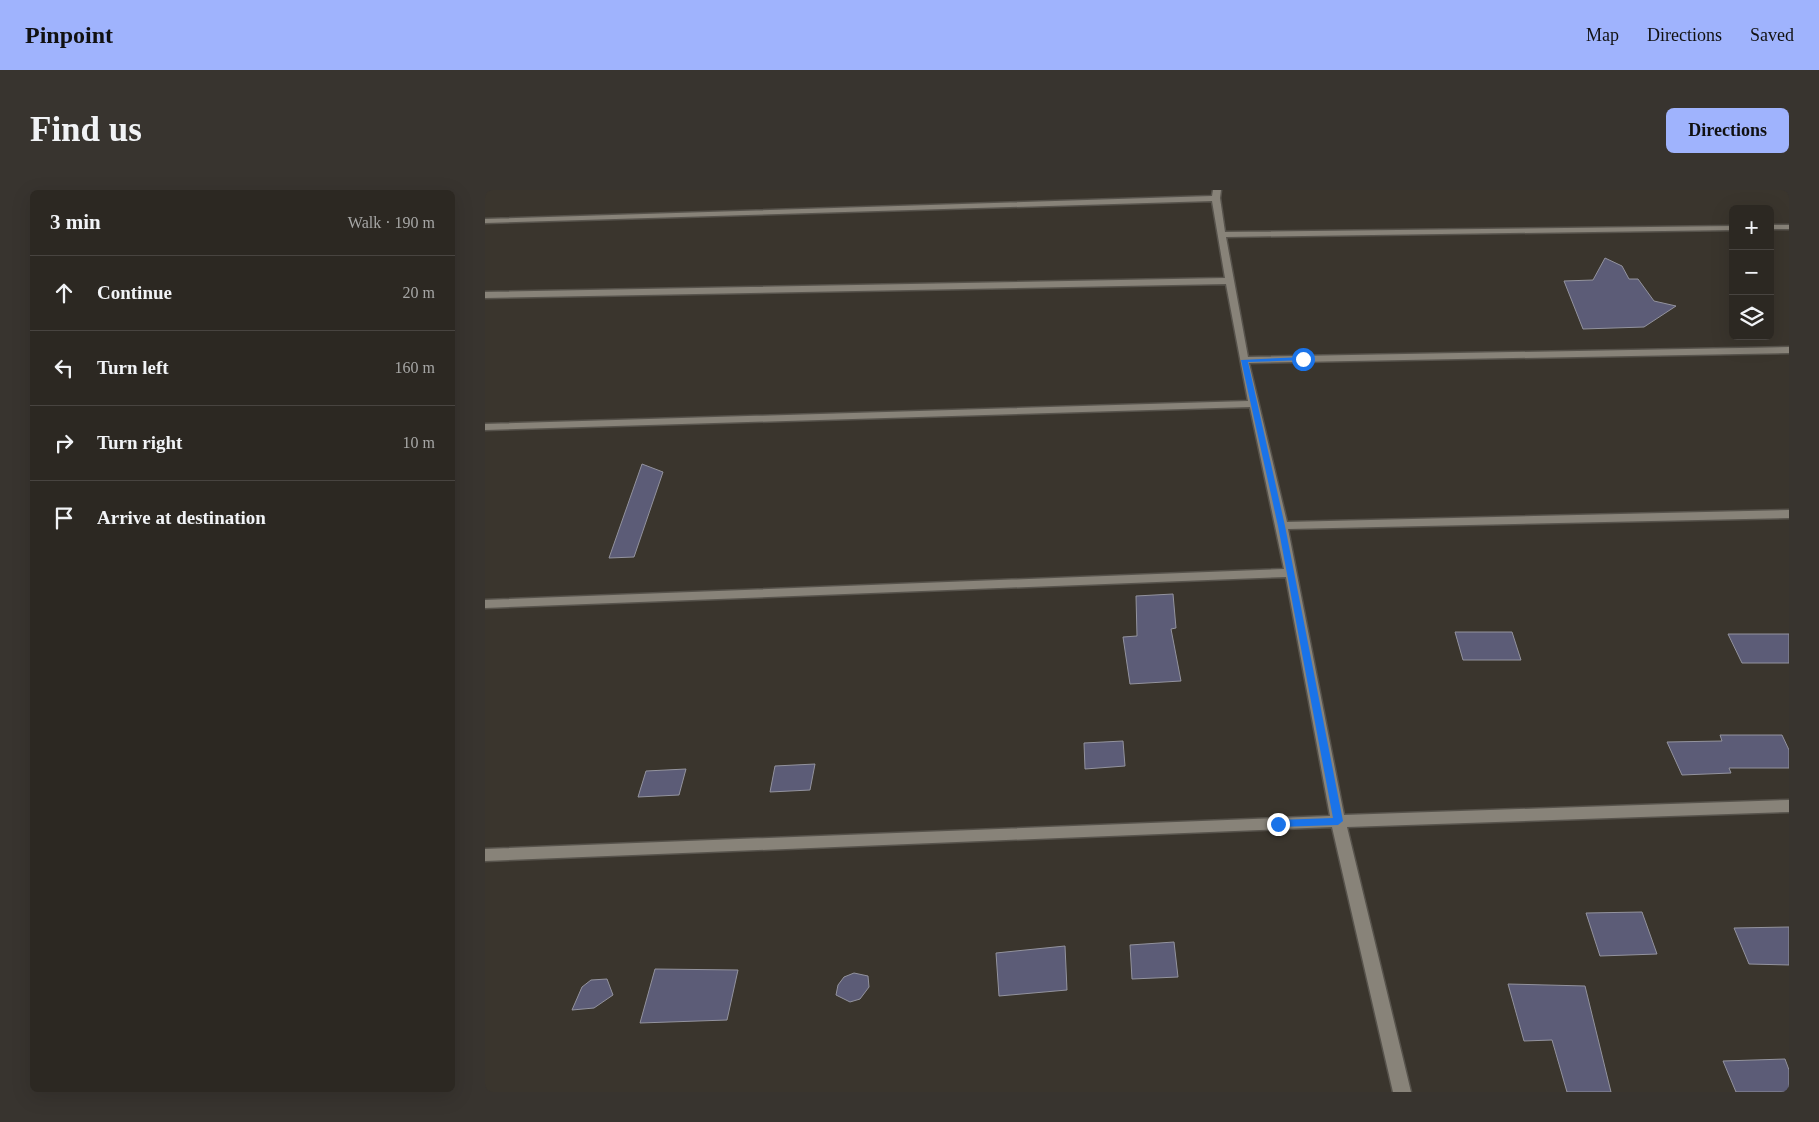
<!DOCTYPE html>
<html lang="en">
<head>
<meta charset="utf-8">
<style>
  :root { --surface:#2c2822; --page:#38342f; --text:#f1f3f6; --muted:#a6a6a5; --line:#484440; --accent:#9fb3fd }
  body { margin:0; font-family:"Times New Roman",serif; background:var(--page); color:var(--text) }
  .controls { position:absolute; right:15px; top:15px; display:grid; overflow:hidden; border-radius:8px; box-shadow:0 5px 20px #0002 }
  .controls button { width:45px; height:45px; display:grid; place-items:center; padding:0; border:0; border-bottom:1px solid var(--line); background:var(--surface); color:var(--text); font:25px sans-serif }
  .stop { position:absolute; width:15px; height:15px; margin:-11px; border:4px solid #1a73e8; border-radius:50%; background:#fff }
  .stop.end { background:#1a73e8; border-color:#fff; box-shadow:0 1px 5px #0008 }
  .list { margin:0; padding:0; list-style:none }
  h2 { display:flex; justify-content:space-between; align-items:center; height:65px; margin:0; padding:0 20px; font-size:21px }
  h2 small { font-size:16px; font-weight:400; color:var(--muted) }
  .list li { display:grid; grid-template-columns:32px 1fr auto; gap:15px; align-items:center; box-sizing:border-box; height:75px; padding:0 20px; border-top:1px solid var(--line) }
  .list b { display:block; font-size:19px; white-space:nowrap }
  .list em { font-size:16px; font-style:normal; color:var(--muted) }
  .icon { flex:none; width:28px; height:28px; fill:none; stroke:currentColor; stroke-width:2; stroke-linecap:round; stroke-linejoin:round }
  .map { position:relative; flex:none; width:1304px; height:902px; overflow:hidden; border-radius:8px }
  header { display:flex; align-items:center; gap:30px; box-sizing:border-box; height:70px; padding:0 25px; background:var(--accent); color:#111 }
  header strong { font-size:24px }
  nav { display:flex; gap:28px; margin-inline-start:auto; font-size:18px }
  .intro { display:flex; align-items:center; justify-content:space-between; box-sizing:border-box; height:120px; padding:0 30px }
  h1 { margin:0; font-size:35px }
  .button { padding:12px 22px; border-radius:8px; background:var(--accent); color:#111; font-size:18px; font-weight:700 }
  main { display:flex; gap:30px; padding:0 30px }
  aside { flex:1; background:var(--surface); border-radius:8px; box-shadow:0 5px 20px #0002 }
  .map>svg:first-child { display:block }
  .building { fill:#5c5c77; stroke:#93939e }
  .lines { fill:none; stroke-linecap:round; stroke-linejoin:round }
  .minor-casing { stroke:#57534c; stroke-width:3 }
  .minor { fill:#888379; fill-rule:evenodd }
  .route { fill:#1a73e8 }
</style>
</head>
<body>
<header>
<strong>Pinpoint</strong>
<nav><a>Map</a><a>Directions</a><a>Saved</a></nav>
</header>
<div class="intro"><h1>Find us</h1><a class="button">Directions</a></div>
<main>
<aside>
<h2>3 min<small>Walk · 190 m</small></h2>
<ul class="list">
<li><svg class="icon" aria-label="ahead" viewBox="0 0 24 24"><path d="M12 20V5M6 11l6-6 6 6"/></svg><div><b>Continue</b></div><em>20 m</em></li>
<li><svg class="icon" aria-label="left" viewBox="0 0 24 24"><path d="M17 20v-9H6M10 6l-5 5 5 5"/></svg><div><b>Turn left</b></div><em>160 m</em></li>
<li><svg class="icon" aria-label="right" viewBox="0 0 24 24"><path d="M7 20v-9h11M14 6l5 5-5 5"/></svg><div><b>Turn right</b></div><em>10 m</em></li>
<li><svg class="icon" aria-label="arrive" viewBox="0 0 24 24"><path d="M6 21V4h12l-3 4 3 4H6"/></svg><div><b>Arrive at destination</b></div></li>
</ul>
</aside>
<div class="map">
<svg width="1304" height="902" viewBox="0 0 1304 902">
  <rect width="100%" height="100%" fill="#3a352d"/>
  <g class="building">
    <polygon points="1120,68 1137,76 1144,89 1153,89 1169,111 1191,116 1159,137 1098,139 1079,91 1108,90"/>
    <polygon points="157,274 178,282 149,367 124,368"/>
    <polygon points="688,404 691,438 686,439 696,491 645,494 638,447 652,446 651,406"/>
    <polygon points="970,442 1027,442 1036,470 978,470"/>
    <polygon points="1243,444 1304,444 1304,473 1257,473"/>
    <polygon points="1235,545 1297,545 1304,560 1304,578 1244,578 1246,583 1197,585 1182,552 1237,551"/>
    <polygon points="638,551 640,576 600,579 599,553"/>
    <polygon points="330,574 325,600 285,602 290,576"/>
    <polygon points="201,579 194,605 153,607 161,581"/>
    <polygon points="1157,722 1172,764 1115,766 1101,723"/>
    <polygon points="1304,737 1304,775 1264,774 1249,738"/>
    <polygon points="689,752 693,787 647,789 645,755"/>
    <polygon points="580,756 582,800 514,806 511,763"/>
    <polygon points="170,779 253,780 242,830 155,833"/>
    <polygon points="369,783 383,786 384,797 375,809 365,812 351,805 353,795 359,787"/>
    <polygon points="122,789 128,805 109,818 87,820 97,797 106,790"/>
    <polygon points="1023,794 1100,796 1126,902 1082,902 1067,850 1039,851"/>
    <polygon points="1300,869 1304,880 1304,902 1251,902 1238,871"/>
  </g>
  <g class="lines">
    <g class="minor-casing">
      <g id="minor">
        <polygon points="728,0 736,0 735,8 740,42 1248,36 1248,40 741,47 763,167 1304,157 1304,163 764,173 802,332 1304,320 1304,328 803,339 859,625 1304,610 1304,622 862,637 926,902 908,902 847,637 0,671 0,659 845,626 801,387 0,418 0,410 799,379 765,217 0,240 0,234 763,211 741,94 0,108 0,102 740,88 727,11 0,33 0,29 727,6"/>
        <rect x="1285" y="35" width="19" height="4"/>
      </g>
    </g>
    <use href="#minor" class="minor"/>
  </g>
  <polygon class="route" points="818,167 820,170 763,172 800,336 858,631 853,635 793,637 789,634 793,630 848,628 793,336 756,170"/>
</svg>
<div class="controls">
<button>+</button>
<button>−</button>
<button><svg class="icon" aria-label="layers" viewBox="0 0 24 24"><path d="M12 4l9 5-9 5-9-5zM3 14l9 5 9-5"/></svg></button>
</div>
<div class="stop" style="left:818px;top:169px"></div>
<div class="stop end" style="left:793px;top:634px"></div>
</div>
</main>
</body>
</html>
